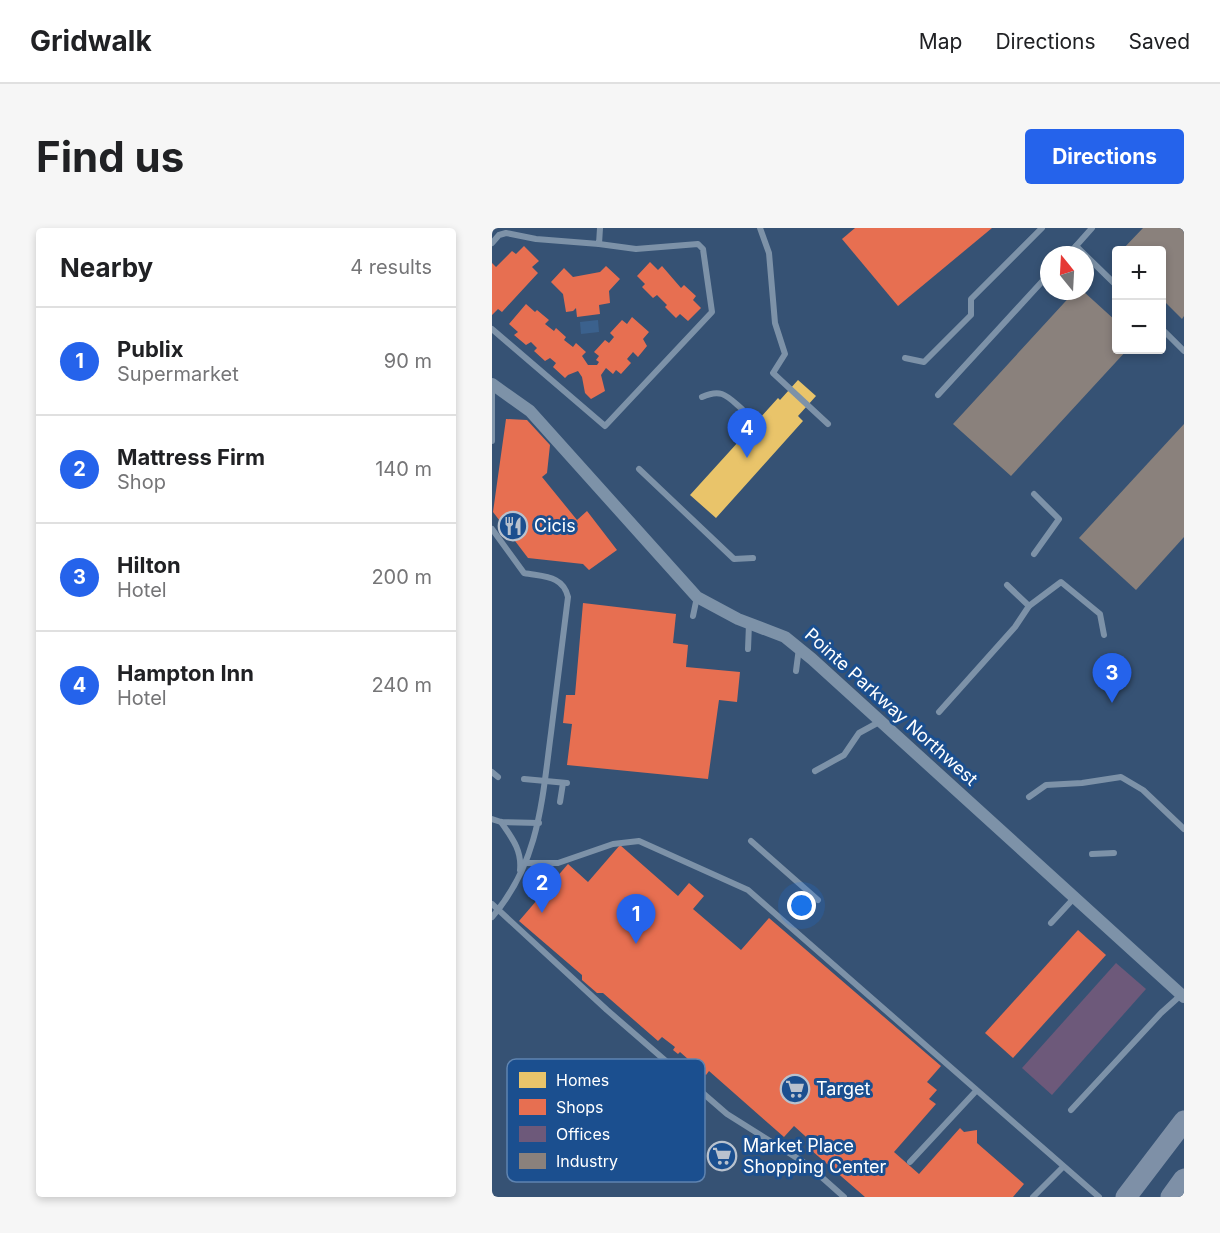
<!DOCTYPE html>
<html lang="en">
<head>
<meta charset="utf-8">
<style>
  :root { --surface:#fff; --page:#f6f6f6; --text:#202124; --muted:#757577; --line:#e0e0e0; --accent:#2563eb }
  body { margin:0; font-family:Inter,sans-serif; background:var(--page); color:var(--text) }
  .controls { position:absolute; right:18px; top:18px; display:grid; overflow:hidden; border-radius:6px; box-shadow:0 3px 9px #0003 }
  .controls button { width:54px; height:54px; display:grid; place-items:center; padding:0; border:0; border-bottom:2px solid var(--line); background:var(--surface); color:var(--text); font:30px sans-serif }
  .compass { position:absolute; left:548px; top:18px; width:54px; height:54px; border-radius:50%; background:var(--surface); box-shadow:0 3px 9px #0003; rotate:342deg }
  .you { position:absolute; left:310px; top:678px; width:21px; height:21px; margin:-15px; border:4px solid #fff; border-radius:50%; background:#1a73e8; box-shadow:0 0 0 9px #1a73e833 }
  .badge { display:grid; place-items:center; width:39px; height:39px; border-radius:50%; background:var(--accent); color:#fff; font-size:20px; font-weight:700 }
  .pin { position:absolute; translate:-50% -50px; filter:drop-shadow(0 2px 3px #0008) }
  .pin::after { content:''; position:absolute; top:32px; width:21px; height:18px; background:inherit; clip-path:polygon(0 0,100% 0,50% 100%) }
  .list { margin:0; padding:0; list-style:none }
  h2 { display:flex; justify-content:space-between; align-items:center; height:78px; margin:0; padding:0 24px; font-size:26px }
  h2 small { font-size:20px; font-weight:400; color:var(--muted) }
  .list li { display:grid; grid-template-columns:39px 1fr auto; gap:18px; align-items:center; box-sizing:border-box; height:108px; padding:0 24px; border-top:2px solid var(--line) }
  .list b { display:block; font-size:22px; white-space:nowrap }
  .list p { margin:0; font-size:20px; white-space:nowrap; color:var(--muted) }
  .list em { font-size:20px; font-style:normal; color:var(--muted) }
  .map { position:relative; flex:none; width:692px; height:969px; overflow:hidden; border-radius:6px }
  header { display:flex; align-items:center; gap:36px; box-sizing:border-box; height:84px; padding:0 30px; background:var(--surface); border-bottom:2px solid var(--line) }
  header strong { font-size:28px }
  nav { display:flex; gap:33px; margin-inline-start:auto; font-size:21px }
  .intro { display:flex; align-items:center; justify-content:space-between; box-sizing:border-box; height:144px; padding:0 36px }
  h1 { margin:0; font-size:42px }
  .button { padding:15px 27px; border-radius:6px; background:var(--accent); color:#fff; font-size:21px; font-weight:700 }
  main { display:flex; gap:36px; padding:0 36px }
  aside { flex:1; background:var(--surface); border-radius:6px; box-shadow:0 3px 9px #0003 }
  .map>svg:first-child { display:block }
  .water { fill:#3b618d }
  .homes { fill:#e9c46a }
  .shops { fill:#e76f51 }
  .offices { fill:#6d597a }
  .industry { fill:#8a817c }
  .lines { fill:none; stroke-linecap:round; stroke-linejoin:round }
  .service { stroke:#7d92a8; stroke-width:6 }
  .minor { stroke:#7d92a8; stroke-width:12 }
  .trunk { stroke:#7e90a7; stroke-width:21 }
  .labels { text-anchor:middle; stroke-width:6; stroke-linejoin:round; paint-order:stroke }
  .poi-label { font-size:18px; fill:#fff; stroke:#1b4f8f; text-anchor:start }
  .street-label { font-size:18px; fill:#fff; stroke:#1b4f8f }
  .key { fill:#1b4f8f; stroke:#5f84b1; stroke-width:1.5 }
  .key-label { font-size:16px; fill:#fff }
</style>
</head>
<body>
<header>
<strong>Gridwalk</strong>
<nav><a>Map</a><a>Directions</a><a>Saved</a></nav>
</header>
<div class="intro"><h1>Find us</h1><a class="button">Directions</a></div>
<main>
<aside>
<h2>Nearby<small>4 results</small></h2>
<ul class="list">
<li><span class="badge">1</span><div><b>Publix</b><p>Supermarket</p></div><em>90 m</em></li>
<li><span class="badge">2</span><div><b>Mattress Firm</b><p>Shop</p></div><em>140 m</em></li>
<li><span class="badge">3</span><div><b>Hilton</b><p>Hotel</p></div><em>200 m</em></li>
<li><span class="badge">4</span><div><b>Hampton Inn</b><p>Hotel</p></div><em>240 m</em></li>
</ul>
</aside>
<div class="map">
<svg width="692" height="969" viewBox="0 0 692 969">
  <rect width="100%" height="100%" fill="#365274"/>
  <polygon class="water" points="106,92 107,104 89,106 88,94"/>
  <polygon class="homes" points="306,152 324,168 306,188 311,193 224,290 198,267 286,170 288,172"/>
  <g class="shops">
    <polygon points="363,0 500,0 406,78 350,11"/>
    <polygon points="32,18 47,33 40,39 46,45 10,84 6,81 0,87 0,35 4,39 20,23 24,26"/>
    <polygon points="158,34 166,42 170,38 189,60 192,57 204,68 201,72 209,80 196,93 188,86 184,90 173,79 175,77 165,67 161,70 150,59 153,56 145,48"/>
    <polygon points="114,38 128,51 117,63 118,75 107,77 108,86 85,89 84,80 81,83 74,84 71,66 59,54 72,40 81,49 108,44"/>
    <polygon points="34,76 43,84 45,82 57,92 53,96 62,103 64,100 74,109 72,112 81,119 84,115 94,124 90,128 96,137 105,137 107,134 104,132 107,128 102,124 113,112 117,115 122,109 118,105 130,92 135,96 140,89 157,104 151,111 155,118 146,129 141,124 135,131 139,135 129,146 124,142 121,146 114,140 109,147 113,163 99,171 93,165 90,149 86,143 76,147 73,150 61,139 64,135 58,130 53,133 42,123 45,120 39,114 34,117 22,107 26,104 17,96"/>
    <polygon points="14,191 35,192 58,217 55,245 50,249 85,292 95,283 125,322 97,342 91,336 36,330 1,284"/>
    <polygon points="91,375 184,386 181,415 196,417 194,439 248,444 245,474 227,472 216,551 75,537 80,496 71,495 74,467 83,467"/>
    <polygon points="128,617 186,668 197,655 212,668 201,681 249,722 277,690 449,838 435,854 445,862 437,871 444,876 402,924 427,946 468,900 472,904 485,902 485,915 532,956 521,969 373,969 319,922 323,917 302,898 292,909 217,843 214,847 188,824 186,826 181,822 183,819 170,809 166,813 111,765 105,765 90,752 90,747 27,693 76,636 96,654"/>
    <polygon points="586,702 614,727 521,830 493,805"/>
  </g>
  <polygon class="offices" points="624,735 654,761 560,867 530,840"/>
  <g class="industry">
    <polygon points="651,0 692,0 692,88 690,91 670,71 670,22 630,22"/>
    <polygon points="583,63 591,63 624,93 624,122 635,122 519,248 461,196"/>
    <polygon points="692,196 692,309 644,362 587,310"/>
  </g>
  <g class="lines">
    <g class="service">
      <polyline points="268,0 277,25 283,95 293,126 281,145 336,196"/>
      <polyline points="600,0 584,18 624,57"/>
      <polyline points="0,15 7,7 14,5 44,11 107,16 108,0"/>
      <polyline points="575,27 584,18"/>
      <polyline points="0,101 113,198 220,84 211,21 206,16 144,21 107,16"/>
      <polyline points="670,101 692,123"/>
      <polyline points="413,130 432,134 479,87 479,71 550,0"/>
      <polyline points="446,167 557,46"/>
      <path d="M210 169C230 160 235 168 250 181"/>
      <polyline points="0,213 0,156"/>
      <polyline points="147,241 242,331 261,330"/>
      <polyline points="542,266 567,291 542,326"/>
      <path d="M0 301 32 345C51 349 71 347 76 369 70 414 65 460 59 505 50 573 47 635 0 689"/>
      <polyline points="515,357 537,378 569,354 608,386 612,407"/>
      <polyline points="201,388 205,369"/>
      <polyline points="256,421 257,396"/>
      <polyline points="304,443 307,420"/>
      <polyline points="447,484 523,399 537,378"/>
      <polyline points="323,543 352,527 367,505 389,493"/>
      <polyline points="0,544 6,549"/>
      <polyline points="32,551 75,555"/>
      <polyline points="537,569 554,557 590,555 629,549 651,562 692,601"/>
      <polyline points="68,574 71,555"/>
      <polyline points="0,591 9,594 47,595"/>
      <path d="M9 594C20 610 30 622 28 642"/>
      <polyline points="259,613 326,672"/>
      <polyline points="600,626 622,625"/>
      <polyline points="33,635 66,635 121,616 147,613 256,662 607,969"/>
      <polyline points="0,676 115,782 235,886 316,937 352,969"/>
      <polyline points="559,695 583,669"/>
      <polyline points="579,882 669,785 689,767"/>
      <polyline points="418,934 484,863"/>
      <polyline points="541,969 571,939"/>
    </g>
    <polyline class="minor" points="0,156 38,183 205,369 246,391 293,409 320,431 692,769"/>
    <g class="trunk">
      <polyline points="634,969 692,893"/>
      <polyline points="679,969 692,951"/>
    </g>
  </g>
  <defs>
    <g id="restaurant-ring" transform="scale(1.5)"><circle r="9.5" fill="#1b4f8f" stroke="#b9c2ce" stroke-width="1.5"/><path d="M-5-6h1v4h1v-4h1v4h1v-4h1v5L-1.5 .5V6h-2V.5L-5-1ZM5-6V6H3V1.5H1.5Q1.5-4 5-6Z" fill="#b9c2ce"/></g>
    <g id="supermarket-ring" transform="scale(1.5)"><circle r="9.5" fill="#1b4f8f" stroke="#b9c2ce" stroke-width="1.5"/><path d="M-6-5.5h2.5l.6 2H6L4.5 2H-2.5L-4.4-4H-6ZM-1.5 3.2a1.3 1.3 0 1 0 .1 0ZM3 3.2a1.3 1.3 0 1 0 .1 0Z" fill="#b9c2ce"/></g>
  </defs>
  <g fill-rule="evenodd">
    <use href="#restaurant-ring" x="21" y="298"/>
    <use href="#supermarket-ring" x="303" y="861"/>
    <use href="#supermarket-ring" x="230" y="928"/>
  </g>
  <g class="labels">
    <g class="poi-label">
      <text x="42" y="304">Cicis</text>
      <text x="324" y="867">Target</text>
      <text x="251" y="924">Market Place<tspan x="251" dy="21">Shopping Center</tspan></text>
    </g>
    <g class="street-label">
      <text transform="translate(399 479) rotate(42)" y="6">Pointe Parkway Northwest</text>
    </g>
  </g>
  <rect x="15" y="831" width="198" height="123" rx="9" class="key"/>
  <rect x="27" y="844" width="27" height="16" fill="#e9c46a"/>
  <rect x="27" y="871" width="27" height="16" fill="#e76f51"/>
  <rect x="27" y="898" width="27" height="16" fill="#6d597a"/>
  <rect x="27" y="925" width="27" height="16" fill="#8a817c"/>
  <g class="key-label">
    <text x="64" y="858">Homes</text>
    <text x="64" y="885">Shops</text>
    <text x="64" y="912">Offices</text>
    <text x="64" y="939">Industry</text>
  </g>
</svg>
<div class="controls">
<button>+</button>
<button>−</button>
</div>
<svg class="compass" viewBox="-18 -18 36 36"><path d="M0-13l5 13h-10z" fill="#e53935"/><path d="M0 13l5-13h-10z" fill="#757577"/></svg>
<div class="you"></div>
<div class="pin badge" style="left:144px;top:716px">1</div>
<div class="pin badge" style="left:50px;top:685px">2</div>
<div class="pin badge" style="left:620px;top:475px">3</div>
<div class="pin badge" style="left:255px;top:230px">4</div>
</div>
</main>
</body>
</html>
